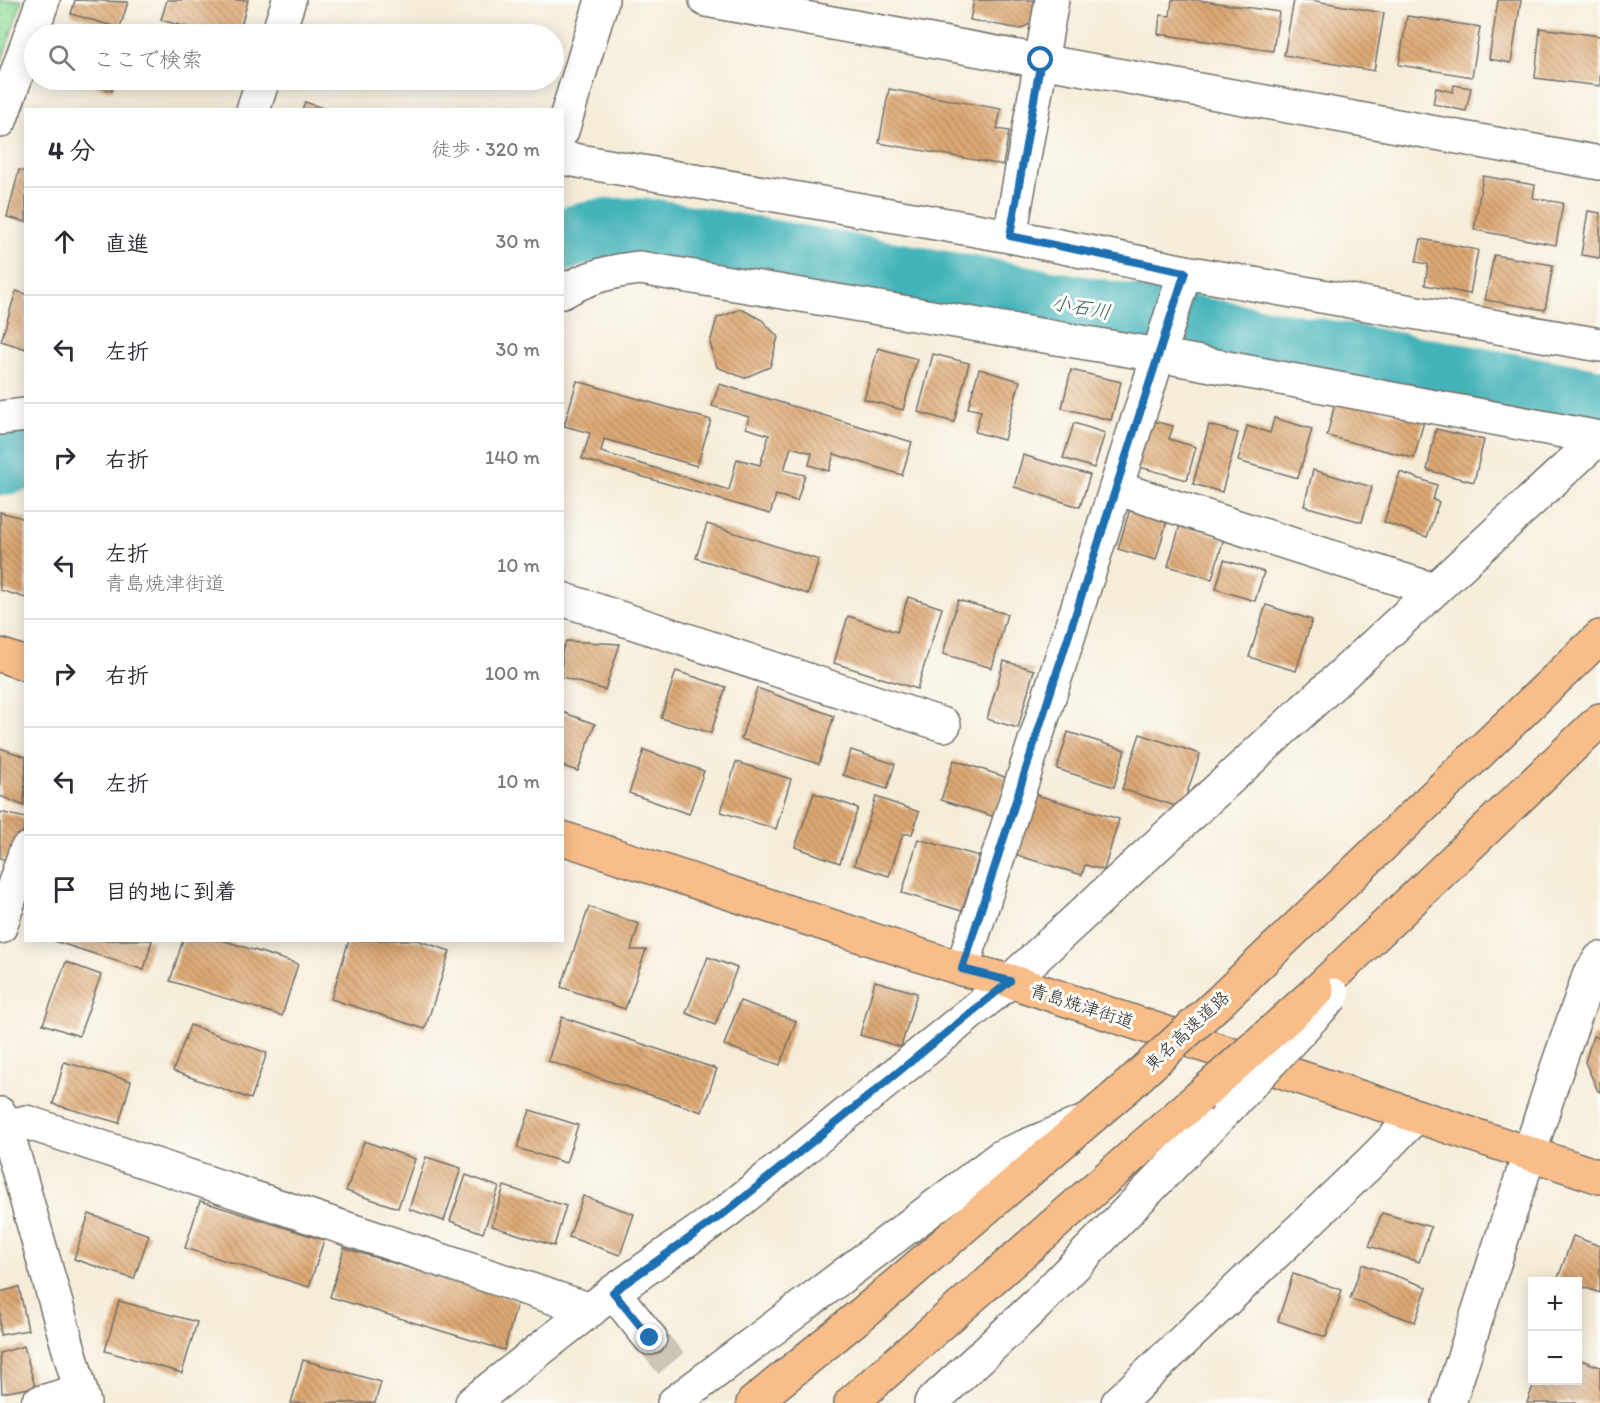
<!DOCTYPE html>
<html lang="ja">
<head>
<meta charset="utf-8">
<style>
  :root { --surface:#fff; --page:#f2f2f3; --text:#2b2b33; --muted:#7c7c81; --line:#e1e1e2 }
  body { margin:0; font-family:Itim,"Klee One",sans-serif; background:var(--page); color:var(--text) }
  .controls { position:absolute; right:18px; bottom:18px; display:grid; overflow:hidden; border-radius:0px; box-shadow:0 3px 15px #0003 }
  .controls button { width:54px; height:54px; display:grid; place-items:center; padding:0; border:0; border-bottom:2px solid var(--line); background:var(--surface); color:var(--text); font:30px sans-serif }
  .stop { position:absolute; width:18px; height:18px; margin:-14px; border:4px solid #1f6fb2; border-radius:50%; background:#fff }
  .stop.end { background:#1f6fb2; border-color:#fff; box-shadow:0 2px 6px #0008 }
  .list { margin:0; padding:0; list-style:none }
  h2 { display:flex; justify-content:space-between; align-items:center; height:78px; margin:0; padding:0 24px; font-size:26px }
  h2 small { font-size:20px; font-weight:400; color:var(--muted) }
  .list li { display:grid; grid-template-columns:39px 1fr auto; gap:18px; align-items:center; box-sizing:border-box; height:108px; padding:0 24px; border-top:2px solid var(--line) }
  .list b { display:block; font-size:22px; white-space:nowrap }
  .list p { margin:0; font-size:20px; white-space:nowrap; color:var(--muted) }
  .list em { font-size:20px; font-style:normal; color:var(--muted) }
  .icon { flex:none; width:33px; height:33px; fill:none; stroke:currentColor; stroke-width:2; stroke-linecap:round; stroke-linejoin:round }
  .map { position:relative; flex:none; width:1600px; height:1403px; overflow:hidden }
  .search { position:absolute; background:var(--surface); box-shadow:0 3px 15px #0003; left:24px; top:24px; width:540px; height:66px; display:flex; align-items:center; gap:15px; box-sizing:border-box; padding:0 21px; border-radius:33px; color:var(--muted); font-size:22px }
  .panel { position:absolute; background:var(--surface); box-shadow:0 3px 15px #0003; left:24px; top:108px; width:540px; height:834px; border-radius:0px }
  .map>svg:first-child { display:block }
  .grass { fill:url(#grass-dots); stroke:#5d8463; stroke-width:1.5 }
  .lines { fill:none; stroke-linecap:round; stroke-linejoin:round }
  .river { stroke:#43b3b9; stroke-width:62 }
  .building { fill:url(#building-back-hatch) }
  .minor-tunnel { stroke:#cdc6b6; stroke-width:33; stroke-dasharray:33 16; stroke-linecap:butt }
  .minor-casing { stroke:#726f68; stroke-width:36 }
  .major-casing { stroke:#726f68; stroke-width:36 }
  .highway-casing { stroke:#726f68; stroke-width:36 }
  .minor { stroke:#fff; stroke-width:33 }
  .major { stroke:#f8bd89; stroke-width:33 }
  .highway { stroke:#f8bd89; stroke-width:33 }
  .minor-bridge-casing { stroke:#726f68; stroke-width:36; stroke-linecap:butt }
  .highway-bridge-casing { stroke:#726f68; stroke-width:36; stroke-linecap:butt }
  .minor-bridge { stroke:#fff; stroke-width:33 }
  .highway-bridge { stroke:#f8bd89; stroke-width:33 }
  .route { stroke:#1f6fb2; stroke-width:8 }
  .labels { text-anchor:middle; stroke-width:6; stroke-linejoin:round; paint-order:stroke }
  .street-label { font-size:18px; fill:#2b2b2b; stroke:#fdfcf7 }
  .water-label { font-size:20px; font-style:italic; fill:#356164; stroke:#fdfcf7 }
</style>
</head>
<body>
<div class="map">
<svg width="1600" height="1403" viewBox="0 0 1600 1403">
  <defs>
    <pattern id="grass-dots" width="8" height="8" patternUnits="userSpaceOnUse" patternTransform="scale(1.5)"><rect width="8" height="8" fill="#8fdd9b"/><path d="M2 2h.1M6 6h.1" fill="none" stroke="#7cbe86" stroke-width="1.8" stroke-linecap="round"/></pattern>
    <pattern id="building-back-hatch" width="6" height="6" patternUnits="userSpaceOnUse" patternTransform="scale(1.5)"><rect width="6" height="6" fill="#dda873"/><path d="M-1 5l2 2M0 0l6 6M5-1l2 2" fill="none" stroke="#b3895f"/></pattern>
  </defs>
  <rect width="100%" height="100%" fill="#fdfcf7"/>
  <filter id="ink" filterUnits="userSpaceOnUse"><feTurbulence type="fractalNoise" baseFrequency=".0167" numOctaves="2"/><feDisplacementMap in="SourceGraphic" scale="12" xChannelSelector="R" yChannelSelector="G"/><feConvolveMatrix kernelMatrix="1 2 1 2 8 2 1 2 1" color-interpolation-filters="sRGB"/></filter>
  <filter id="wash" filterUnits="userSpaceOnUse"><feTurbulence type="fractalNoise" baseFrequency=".008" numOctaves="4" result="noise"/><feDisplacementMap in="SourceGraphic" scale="24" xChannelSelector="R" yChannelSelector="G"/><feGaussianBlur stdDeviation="1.35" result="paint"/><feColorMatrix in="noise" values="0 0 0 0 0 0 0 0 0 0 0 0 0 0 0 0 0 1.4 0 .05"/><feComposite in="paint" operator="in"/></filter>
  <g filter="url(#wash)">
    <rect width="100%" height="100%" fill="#f6edd9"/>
    <polygon class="grass" points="0,0 22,0 0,67"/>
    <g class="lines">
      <g class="river">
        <path d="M562 241C594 226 622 228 656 230L1600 400"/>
        <polyline points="0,465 26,459"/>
      </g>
    </g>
    <g id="blocks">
      <g class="building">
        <polygon points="75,0 128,2 120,28 71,14"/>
        <polygon points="167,0 248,0 239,34 212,34 161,20"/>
        <polygon points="974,0 1040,0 1036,20 1021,29 970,20"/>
        <polygon points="1172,0 1197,0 1279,12 1273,51 1158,34 1160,15 1170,16"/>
        <polygon points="1294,0 1310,0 1384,13 1374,71 1284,55"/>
        <polygon points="1498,0 1521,0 1511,63 1489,59"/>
        <polygon points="1407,16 1480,27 1472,77 1399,65"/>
        <polygon points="64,26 92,34 61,34"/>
        <polygon points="1540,28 1600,36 1600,86 1535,78"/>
        <polygon points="77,80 115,80 112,91"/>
        <polygon points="1454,85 1471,88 1466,111 1433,104 1436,88 1453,92"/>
        <polygon points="889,89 1001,109 997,129 1009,131 1003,165 879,143"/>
        <polygon points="305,102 325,109 325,110 302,110"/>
        <polygon points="19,170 26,172 26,222 7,217"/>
        <polygon points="1483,176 1535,185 1533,198 1563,203 1556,245 1474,230"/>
        <polygon points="1588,211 1600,213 1600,258 1581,255"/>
        <polygon points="1421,239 1478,250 1470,294 1425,285 1428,264 1416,262"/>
        <polygon points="1494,255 1553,265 1545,310 1485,300"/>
        <polygon points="16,291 26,294 26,349 1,341"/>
        <polygon points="741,309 762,320 778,337 770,367 744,378 717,367 710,343 717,318"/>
        <polygon points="878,348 917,359 903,410 864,399"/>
        <polygon points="933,354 969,363 954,422 918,412"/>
        <polygon points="979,369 1020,381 1004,440 975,432 981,411 968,408"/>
        <polygon points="1071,370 1121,382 1111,420 1062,408"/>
        <polygon points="577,381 711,420 697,466 604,439 601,452 729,490 737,459 760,465 769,435 746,428 749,417 712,406 719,384 912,442 902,475 834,454 829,471 809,465 812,453 791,447 784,470 805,475 797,501 776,495 770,514 582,459 590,433 564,426"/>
        <polygon points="1336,399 1424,421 1414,458 1327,436"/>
        <polygon points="1274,418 1312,429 1298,478 1238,461 1247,426 1270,433"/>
        <polygon points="1149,420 1173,426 1169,439 1196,447 1187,480 1136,466"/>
        <polygon points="1074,423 1105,433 1094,468 1063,458"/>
        <polygon points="1209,425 1238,433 1222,492 1193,484"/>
        <polygon points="1436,429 1484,440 1474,482 1427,470"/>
        <polygon points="1023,455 1090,475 1080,507 1014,487"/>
        <polygon points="1313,470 1372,487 1362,522 1304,506"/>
        <polygon points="1400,472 1437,485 1433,500 1439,502 1427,537 1384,522"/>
        <polygon points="1130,509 1167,521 1156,560 1118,549"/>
        <polygon points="0,512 26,519 26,598 0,590"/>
        <polygon points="707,524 819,560 808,594 696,558"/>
        <polygon points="1180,525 1224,538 1212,579 1168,566"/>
        <polygon points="1224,560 1264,572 1255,601 1216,589"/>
        <polygon points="908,597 942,608 917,689 834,663 848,616 897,632"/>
        <polygon points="958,600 1007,614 992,668 943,654"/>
        <polygon points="1266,605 1312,620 1296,671 1249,657"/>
        <polygon points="566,641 620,644 605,690 562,677 562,651"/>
        <polygon points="1004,661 1034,670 1018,728 987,719"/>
        <polygon points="676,671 726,687 711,733 661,718"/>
        <polygon points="757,688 834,716 819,764 741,739"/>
        <polygon points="562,712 595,724 578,771 562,766"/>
        <polygon points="1068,732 1125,750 1114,787 1057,769"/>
        <polygon points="1140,734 1200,754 1182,808 1122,789"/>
        <polygon points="0,748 26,757 24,806 0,796"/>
        <polygon points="644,750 704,771 689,814 629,793"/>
        <polygon points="851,750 895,764 887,789 843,775"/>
        <polygon points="954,760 1008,778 995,817 941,800"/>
        <polygon points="736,762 791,779 776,829 721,812"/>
        <polygon points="814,793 858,808 840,863 795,847"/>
        <polygon points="1033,794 1119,819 1104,870 1085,865 1082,875 1016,855"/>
        <polygon points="876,797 919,812 912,834 903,834 889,876 854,865"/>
        <polygon points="0,812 26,818 26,823 10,862 0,858"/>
        <polygon points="918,839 979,856 962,911 902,893"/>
        <polygon points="589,907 639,924 631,950 646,950 625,1009 561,987"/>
        <polygon points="51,940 152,940 144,970"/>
        <polygon points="183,940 222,940 298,964 282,1016 170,981"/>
        <polygon points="349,940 417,940 450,951 425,1029 331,999"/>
        <polygon points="708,957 737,968 715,1025 686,1013"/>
        <polygon points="66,962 101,975 79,1036 43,1024"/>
        <polygon points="875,981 917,993 901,1047 860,1035"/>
        <polygon points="740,1001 796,1021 780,1065 724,1045"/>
        <polygon points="562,1017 717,1069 702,1112 548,1061"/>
        <polygon points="190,1025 267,1053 251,1099 173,1071"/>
        <polygon points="1593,1036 1600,1038 1600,1092 1598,1091 1585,1062"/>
        <polygon points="64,1062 131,1081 119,1123 53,1104"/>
        <polygon points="530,1110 578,1125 566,1163 517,1148"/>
        <polygon points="364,1141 415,1159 398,1208 346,1191"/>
        <polygon points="426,1157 461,1168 444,1221 409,1209"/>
        <polygon points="466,1175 499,1187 483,1233 450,1221"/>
        <polygon points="504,1186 566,1206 554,1246 492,1226"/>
        <polygon points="583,1196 634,1214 620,1255 569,1237"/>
        <polygon points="200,1201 324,1240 309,1287 185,1248"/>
        <polygon points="1382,1213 1431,1227 1419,1262 1369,1246"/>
        <polygon points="89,1214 149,1235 134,1279 74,1259"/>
        <polygon points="1573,1236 1600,1246 1600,1293 1578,1285 1578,1282 1568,1282 1558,1278"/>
        <polygon points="344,1248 518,1301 504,1350 330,1297"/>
        <polygon points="1362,1264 1427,1287 1415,1322 1350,1299"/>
        <polygon points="1293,1274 1342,1290 1326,1337 1278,1321"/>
        <polygon points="19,1287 28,1330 0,1335 0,1292"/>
        <polygon points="119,1301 197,1322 182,1373 105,1351"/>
        <polygon points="24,1346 35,1387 2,1393 0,1353"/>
        <polygon points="1578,1359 1600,1367 1600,1403 1527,1403 1535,1380 1578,1380"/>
        <polygon points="303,1360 381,1382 375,1403 291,1403"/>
      </g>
    </g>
  </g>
  <g filter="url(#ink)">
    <use href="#blocks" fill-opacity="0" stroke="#726f68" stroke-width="1.5"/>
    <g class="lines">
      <polyline class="minor-tunnel" points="650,1338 704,1403"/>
      <g class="minor-casing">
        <g id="minor">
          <polyline points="706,0 1600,163"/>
          <polyline points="278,34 289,0"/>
          <polyline points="253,110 263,80"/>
          <polyline points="0,121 43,0"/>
          <polyline points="562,131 602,0"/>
          <polyline points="562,158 1010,236 1185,272 1600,345"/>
          <polyline points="1010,236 1052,0"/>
          <path d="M562 292C589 277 610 271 640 268L1158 355 1600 438"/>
          <polyline points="0,418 26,415"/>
          <polyline points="1116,488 1434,590"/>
          <polyline points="562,599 944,725"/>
          <polyline points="0,927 26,850"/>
          <polyline points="962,969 1185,272"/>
          <polyline points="0,1114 6,1127 84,1403"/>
          <polyline points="6,1127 26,1122 591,1310"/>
          <polyline points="613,1292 650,1338"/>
          <polyline points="38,1403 80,1391"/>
          <polyline points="472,1403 613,1292 726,1212 1010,981 1599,438"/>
          <polyline points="674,1403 1002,1156 1079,1124"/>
          <polyline points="931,1403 1037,1304 1229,1107"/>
          <polyline points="1118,1403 1373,1160 1415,1117"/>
          <polyline points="1449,1403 1555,1074 1589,976 1600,959"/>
        </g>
      </g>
      <g class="major-casing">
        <g id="major">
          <polyline points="0,655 26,664"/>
          <polyline points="562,838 962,969 1010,981 1600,1177"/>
        </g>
      </g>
      <g class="highway-casing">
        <g id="highway">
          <polyline points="1317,991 1600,720"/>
          <polyline points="1220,1001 1600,637"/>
          <polyline points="753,1403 874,1304 1129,1085"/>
          <polyline points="851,1403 1198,1098"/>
        </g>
      </g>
      <use href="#minor" class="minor"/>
      <use href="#major" class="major"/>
      <use href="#highway" class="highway"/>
      <g class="minor-bridge-casing">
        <polyline id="minor-bridge" points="1229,1107 1333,995"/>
      </g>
      <g class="highway-bridge-casing">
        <g id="highway-bridge">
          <polyline points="1129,1085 1220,1001"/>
          <polyline points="1198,1098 1317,991"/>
        </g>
      </g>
      <use href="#minor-bridge" class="minor-bridge"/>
      <use href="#highway-bridge" class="highway-bridge"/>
    </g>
  </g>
  <g class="lines" filter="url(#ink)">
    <polyline class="route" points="650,1338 613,1292 726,1212 1010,981 962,969 1185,272 1010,236 1041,60"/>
  </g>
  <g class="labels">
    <g class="street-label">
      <text transform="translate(1082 1006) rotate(18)" y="6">青島焼津街道</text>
      <text transform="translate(1187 1031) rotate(-43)" y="6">東名高速道路</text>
    </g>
    <g class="water-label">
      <text transform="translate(1081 307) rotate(10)" y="7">小石川</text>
    </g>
  </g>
</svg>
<div class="controls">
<button>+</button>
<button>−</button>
</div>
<div class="stop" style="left:1041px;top:60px"></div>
<div class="stop end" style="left:650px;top:1338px"></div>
<div class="search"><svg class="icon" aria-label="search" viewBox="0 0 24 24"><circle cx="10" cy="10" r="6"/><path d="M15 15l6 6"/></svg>ここで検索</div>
<section class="panel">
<h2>4 分<small>徒歩 · 320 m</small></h2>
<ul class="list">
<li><svg class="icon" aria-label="ahead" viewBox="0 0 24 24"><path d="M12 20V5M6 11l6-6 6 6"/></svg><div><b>直進</b></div><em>30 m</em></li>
<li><svg class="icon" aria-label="left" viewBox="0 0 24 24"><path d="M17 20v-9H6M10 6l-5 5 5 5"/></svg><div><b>左折</b></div><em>30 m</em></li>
<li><svg class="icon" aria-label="right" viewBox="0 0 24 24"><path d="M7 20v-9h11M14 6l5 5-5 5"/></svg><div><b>右折</b></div><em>140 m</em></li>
<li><svg class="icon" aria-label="left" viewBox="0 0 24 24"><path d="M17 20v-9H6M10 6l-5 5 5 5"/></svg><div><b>左折</b><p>青島焼津街道</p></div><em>10 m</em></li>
<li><svg class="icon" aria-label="right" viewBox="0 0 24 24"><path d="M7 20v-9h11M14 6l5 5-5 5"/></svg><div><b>右折</b></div><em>100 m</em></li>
<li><svg class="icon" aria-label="left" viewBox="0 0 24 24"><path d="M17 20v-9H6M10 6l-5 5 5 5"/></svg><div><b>左折</b></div><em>10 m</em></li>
<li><svg class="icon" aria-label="arrive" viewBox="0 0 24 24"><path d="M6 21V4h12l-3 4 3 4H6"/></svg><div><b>目的地に到着</b></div></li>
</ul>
</section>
</div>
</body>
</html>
